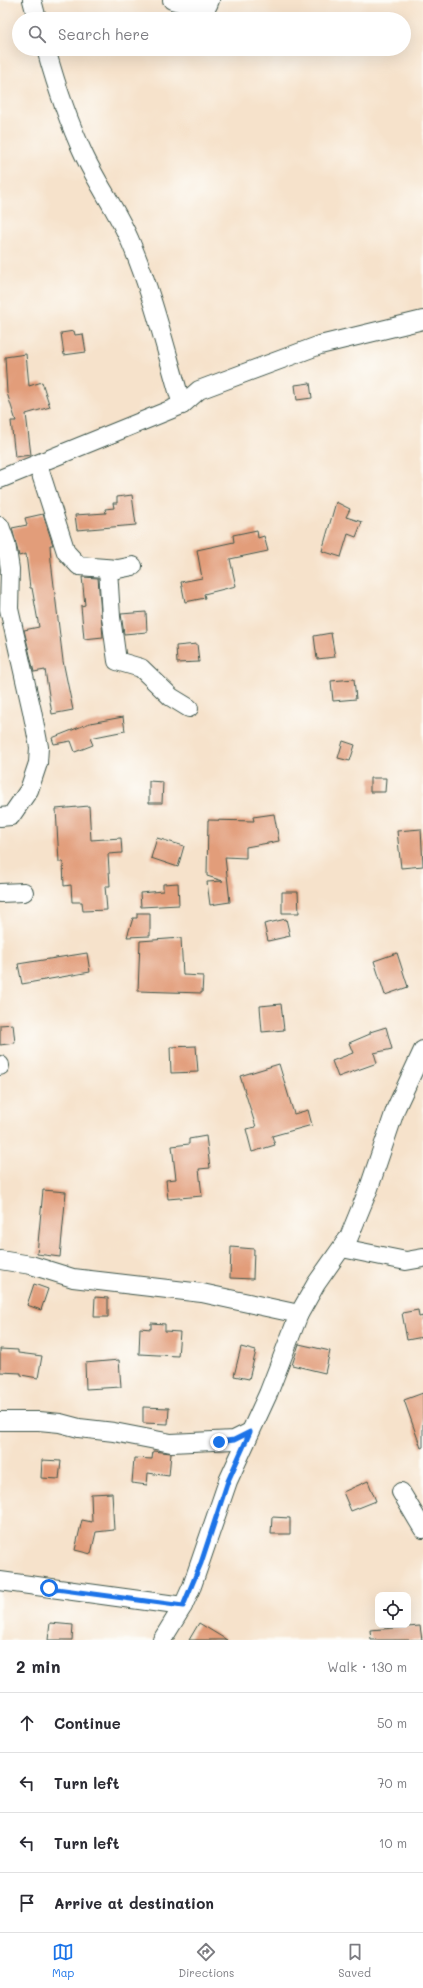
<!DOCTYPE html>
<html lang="en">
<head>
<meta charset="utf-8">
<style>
  :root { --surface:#fff; --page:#f7f7f7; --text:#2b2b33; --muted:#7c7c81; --line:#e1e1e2; --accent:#1a73e8 }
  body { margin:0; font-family:Mali,sans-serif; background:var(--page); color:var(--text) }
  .controls { position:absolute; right:12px; bottom:12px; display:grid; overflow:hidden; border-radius:8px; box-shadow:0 4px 16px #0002 }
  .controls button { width:36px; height:36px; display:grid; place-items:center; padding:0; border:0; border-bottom:1px solid var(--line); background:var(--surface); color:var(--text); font:20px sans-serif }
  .stop { position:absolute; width:12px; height:12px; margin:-9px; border:3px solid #1a73e8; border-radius:50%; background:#fff }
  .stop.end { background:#1a73e8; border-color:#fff; box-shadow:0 1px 4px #0008 }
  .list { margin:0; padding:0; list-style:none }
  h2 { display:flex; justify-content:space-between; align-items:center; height:52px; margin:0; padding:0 16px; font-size:17px }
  h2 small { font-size:13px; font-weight:400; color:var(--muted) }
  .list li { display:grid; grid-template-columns:26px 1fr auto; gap:12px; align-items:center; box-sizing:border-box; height:60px; padding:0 16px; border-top:1px solid var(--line) }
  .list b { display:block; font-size:15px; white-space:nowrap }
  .list em { font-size:13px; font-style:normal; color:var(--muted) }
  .icon { flex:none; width:22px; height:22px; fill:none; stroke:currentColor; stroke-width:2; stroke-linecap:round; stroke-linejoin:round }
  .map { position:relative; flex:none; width:423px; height:1640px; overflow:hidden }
  .search { position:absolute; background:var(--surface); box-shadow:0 4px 16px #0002; left:12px; right:12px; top:12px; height:44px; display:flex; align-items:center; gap:10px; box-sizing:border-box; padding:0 14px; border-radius:22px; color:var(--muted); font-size:15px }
  .sheet { height:292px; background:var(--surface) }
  nav { display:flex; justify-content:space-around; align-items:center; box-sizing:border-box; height:56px; border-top:1px solid var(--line); background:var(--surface); font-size:11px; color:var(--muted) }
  nav a { display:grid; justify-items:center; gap:2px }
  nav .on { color:var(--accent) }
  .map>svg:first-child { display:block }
  .building { fill:#e29d7a }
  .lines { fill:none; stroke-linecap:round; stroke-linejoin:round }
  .minor-casing { stroke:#3f564b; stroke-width:20 }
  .minor { stroke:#fff; stroke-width:18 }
  .route { stroke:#1a73e8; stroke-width:5 }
</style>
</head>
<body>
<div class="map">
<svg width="423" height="1640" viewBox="0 0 423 1640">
  <rect width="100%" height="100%" fill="#fdfcf7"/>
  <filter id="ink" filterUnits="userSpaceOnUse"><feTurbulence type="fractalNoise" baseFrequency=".025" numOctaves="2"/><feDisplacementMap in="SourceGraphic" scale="8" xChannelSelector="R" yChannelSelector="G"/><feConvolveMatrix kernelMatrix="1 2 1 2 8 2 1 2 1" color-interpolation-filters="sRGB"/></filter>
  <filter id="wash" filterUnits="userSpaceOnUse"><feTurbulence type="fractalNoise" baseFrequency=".012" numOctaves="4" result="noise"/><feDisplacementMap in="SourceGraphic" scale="16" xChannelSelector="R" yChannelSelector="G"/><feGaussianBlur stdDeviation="0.9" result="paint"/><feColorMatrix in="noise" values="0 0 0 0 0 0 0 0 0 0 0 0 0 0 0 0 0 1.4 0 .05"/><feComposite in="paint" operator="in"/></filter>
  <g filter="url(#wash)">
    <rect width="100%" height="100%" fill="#f6e2cb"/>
    <g id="blocks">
      <g class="building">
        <polygon points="74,331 75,335 83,334 86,352 64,355 61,333"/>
        <polygon points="26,354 29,386 42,382 50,407 26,414 31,455 15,457 11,421 16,421 7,393 5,357"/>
        <polygon points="310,383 312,398 297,400 295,385"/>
        <polygon points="132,495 136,525 77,530 75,515 106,513 105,509 114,508 113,503 117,503 117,497"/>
        <polygon points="336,502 350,509 346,517 362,522 356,537 348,534 341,557 322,551"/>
        <polygon points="43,514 53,545 50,545 51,561 63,661 73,710 52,714 45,670 34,672 24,630 39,627 32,588 30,588 26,554 19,556 12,528 27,525 25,518"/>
        <polygon points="257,530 258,538 264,536 268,551 230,559 236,586 204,594 205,598 185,602 181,582 202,578 197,550 234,542 233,535"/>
        <polygon points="82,577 98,578 103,637 84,639 81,606 85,605"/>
        <polygon points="146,612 147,632 124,634 121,614"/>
        <polygon points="331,633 335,657 317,659 314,636"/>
        <polygon points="197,644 199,662 177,663 176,646"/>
        <polygon points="354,679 356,699 333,701 331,681"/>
        <polygon points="123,717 125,731 90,738 93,745 75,752 71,741 54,744 52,738 90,723"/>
        <polygon points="343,741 355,745 350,761 338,758"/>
        <polygon points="370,778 386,778 385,792 370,792"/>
        <polygon points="149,781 163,782 162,803 149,803"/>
        <polygon points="89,806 91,840 121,838 122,853 108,854 110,886 105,886 107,910 83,911 82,902 72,902 71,885 64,886 63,862 59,862 56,809"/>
        <polygon points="274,814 279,841 246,847 246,858 225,857 230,902 210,905 207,882 223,881 207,876 208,820 254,821 253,817"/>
        <polygon points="421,829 423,866 401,868 397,831"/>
        <polygon points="157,838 184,846 178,867 151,858"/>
        <polygon points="178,883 179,905 141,907 140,893 163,891 163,884"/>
        <polygon points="282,892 298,892 299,913 282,913"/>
        <polygon points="137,913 150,913 150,936 127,937 133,918 137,918"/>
        <polygon points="286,919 290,936 268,941 264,924"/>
        <polygon points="181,938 183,975 203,976 202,993 138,991 140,941"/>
        <polygon points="87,953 90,972 22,984 18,964"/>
        <polygon points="397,953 408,987 385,995 374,961"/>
        <polygon points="281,1004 284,1030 262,1032 260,1006"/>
        <polygon points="13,1024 15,1043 0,1045 0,1025"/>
        <polygon points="386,1027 392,1049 374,1053 377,1063 338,1077 332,1061 353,1053 349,1043 370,1034 370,1032"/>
        <polygon points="196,1046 198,1072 171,1073 170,1047"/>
        <polygon points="279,1064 294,1114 308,1110 312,1125 272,1136 275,1145 252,1152 246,1129 256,1127 240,1076"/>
        <polygon points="206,1136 210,1168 199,1169 202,1196 168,1199 166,1180 176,1179 172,1146 189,1144 189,1139"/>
        <polygon points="43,1190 66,1192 60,1257 37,1254"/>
        <polygon points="231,1247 254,1249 253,1279 230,1278"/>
        <polygon points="34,1284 48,1289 41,1310 27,1305"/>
        <polygon points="95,1297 108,1298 108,1317 94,1317"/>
        <polygon points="418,1310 419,1317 423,1316 423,1337 407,1340 402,1313"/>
        <polygon points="151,1323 165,1324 165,1331 180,1332 178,1356 139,1354 140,1328 151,1329"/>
        <polygon points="299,1344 330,1351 325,1373 292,1365"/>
        <polygon points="241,1347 256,1351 249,1379 234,1376"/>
        <polygon points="0,1349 18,1350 18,1353 42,1356 38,1378 21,1375 21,1373 0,1372"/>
        <polygon points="119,1360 121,1387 86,1389 85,1363"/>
        <polygon points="423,1393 423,1447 421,1448 404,1400"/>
        <polygon points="143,1407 169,1408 168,1424 143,1423"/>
        <polygon points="153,1451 171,1453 169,1476 148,1473 147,1485 132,1483 134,1458 152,1459"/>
        <polygon points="42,1460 61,1461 59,1479 41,1478"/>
        <polygon points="368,1481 376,1501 351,1511 343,1492"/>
        <polygon points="112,1493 114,1530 96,1532 91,1554 75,1550 82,1520 92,1522 91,1494"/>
        <polygon points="272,1517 290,1518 290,1534 271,1534"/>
        <polygon points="50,1623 73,1625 72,1640 48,1640"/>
        <polygon points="199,1623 227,1640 189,1640"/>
        <polygon points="420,1626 422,1640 371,1640 370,1630"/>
      </g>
    </g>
  </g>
  <g filter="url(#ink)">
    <use href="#blocks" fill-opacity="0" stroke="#3f564b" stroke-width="1"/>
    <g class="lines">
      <g class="minor-casing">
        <g id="minor">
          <polyline points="32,0 37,19"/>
          <polyline points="172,0 195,6 208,5 210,0"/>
          <path d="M46 49C56 85 68 121 84 155 98 185 118 212 131 243 153 295 166 351 182 405"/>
          <polyline points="38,465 66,552 79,566 118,569 133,566"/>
          <polyline points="0,479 182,405 199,390 320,345 423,320"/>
          <polyline points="0,526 6,543 10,569 9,609 32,711 39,747 38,763 29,790 11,816 0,817"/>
          <polyline points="108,569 111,617 117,661 141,668 171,697 189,708"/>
          <polyline points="0,893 24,892"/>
          <polyline points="0,1066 0,1065"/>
          <polyline points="342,1248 406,1261 423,1258"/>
          <polyline points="0,1260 31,1265 73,1278 202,1293 299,1314"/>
          <polyline points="0,1421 39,1421 60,1423 79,1428 114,1432 171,1443 234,1440 250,1432"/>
          <polyline points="401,1492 423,1529"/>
          <polyline points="0,1581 183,1606"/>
          <polyline points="162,1640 183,1606 192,1586 228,1481 268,1394 299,1314 316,1284 349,1237 369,1188 396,1108 423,1050"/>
        </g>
      </g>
      <use href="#minor" class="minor"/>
    </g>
  </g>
  <g class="lines" filter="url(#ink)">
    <polyline class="route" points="49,1588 183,1606 201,1563 228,1481 250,1432 234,1440 219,1442"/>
  </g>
</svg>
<div class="controls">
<button><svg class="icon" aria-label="locate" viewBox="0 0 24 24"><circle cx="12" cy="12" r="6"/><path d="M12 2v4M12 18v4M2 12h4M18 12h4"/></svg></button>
</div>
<div class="stop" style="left:49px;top:1588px"></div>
<div class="stop end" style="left:219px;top:1442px"></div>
<div class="search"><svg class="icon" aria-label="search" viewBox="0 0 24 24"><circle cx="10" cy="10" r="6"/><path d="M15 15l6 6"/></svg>Search here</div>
</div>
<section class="sheet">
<h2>2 min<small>Walk · 130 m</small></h2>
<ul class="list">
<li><svg class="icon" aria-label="ahead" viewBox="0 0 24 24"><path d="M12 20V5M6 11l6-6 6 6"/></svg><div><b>Continue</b></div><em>50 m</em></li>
<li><svg class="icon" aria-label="left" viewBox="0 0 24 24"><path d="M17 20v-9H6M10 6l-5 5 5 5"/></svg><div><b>Turn left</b></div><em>70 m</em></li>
<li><svg class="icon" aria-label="left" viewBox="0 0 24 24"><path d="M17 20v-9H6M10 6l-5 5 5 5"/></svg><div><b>Turn left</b></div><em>10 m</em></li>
<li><svg class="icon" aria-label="arrive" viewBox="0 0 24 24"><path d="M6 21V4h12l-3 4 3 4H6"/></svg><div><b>Arrive at destination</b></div></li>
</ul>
</section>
<nav>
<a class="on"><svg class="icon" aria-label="map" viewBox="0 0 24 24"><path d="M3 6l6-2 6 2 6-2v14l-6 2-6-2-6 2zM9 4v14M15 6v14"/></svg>Map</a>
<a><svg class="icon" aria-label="directions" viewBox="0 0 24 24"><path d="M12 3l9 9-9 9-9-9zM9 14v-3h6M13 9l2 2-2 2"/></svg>Directions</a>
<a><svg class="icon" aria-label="saved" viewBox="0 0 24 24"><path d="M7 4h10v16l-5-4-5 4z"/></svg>Saved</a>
</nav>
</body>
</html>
